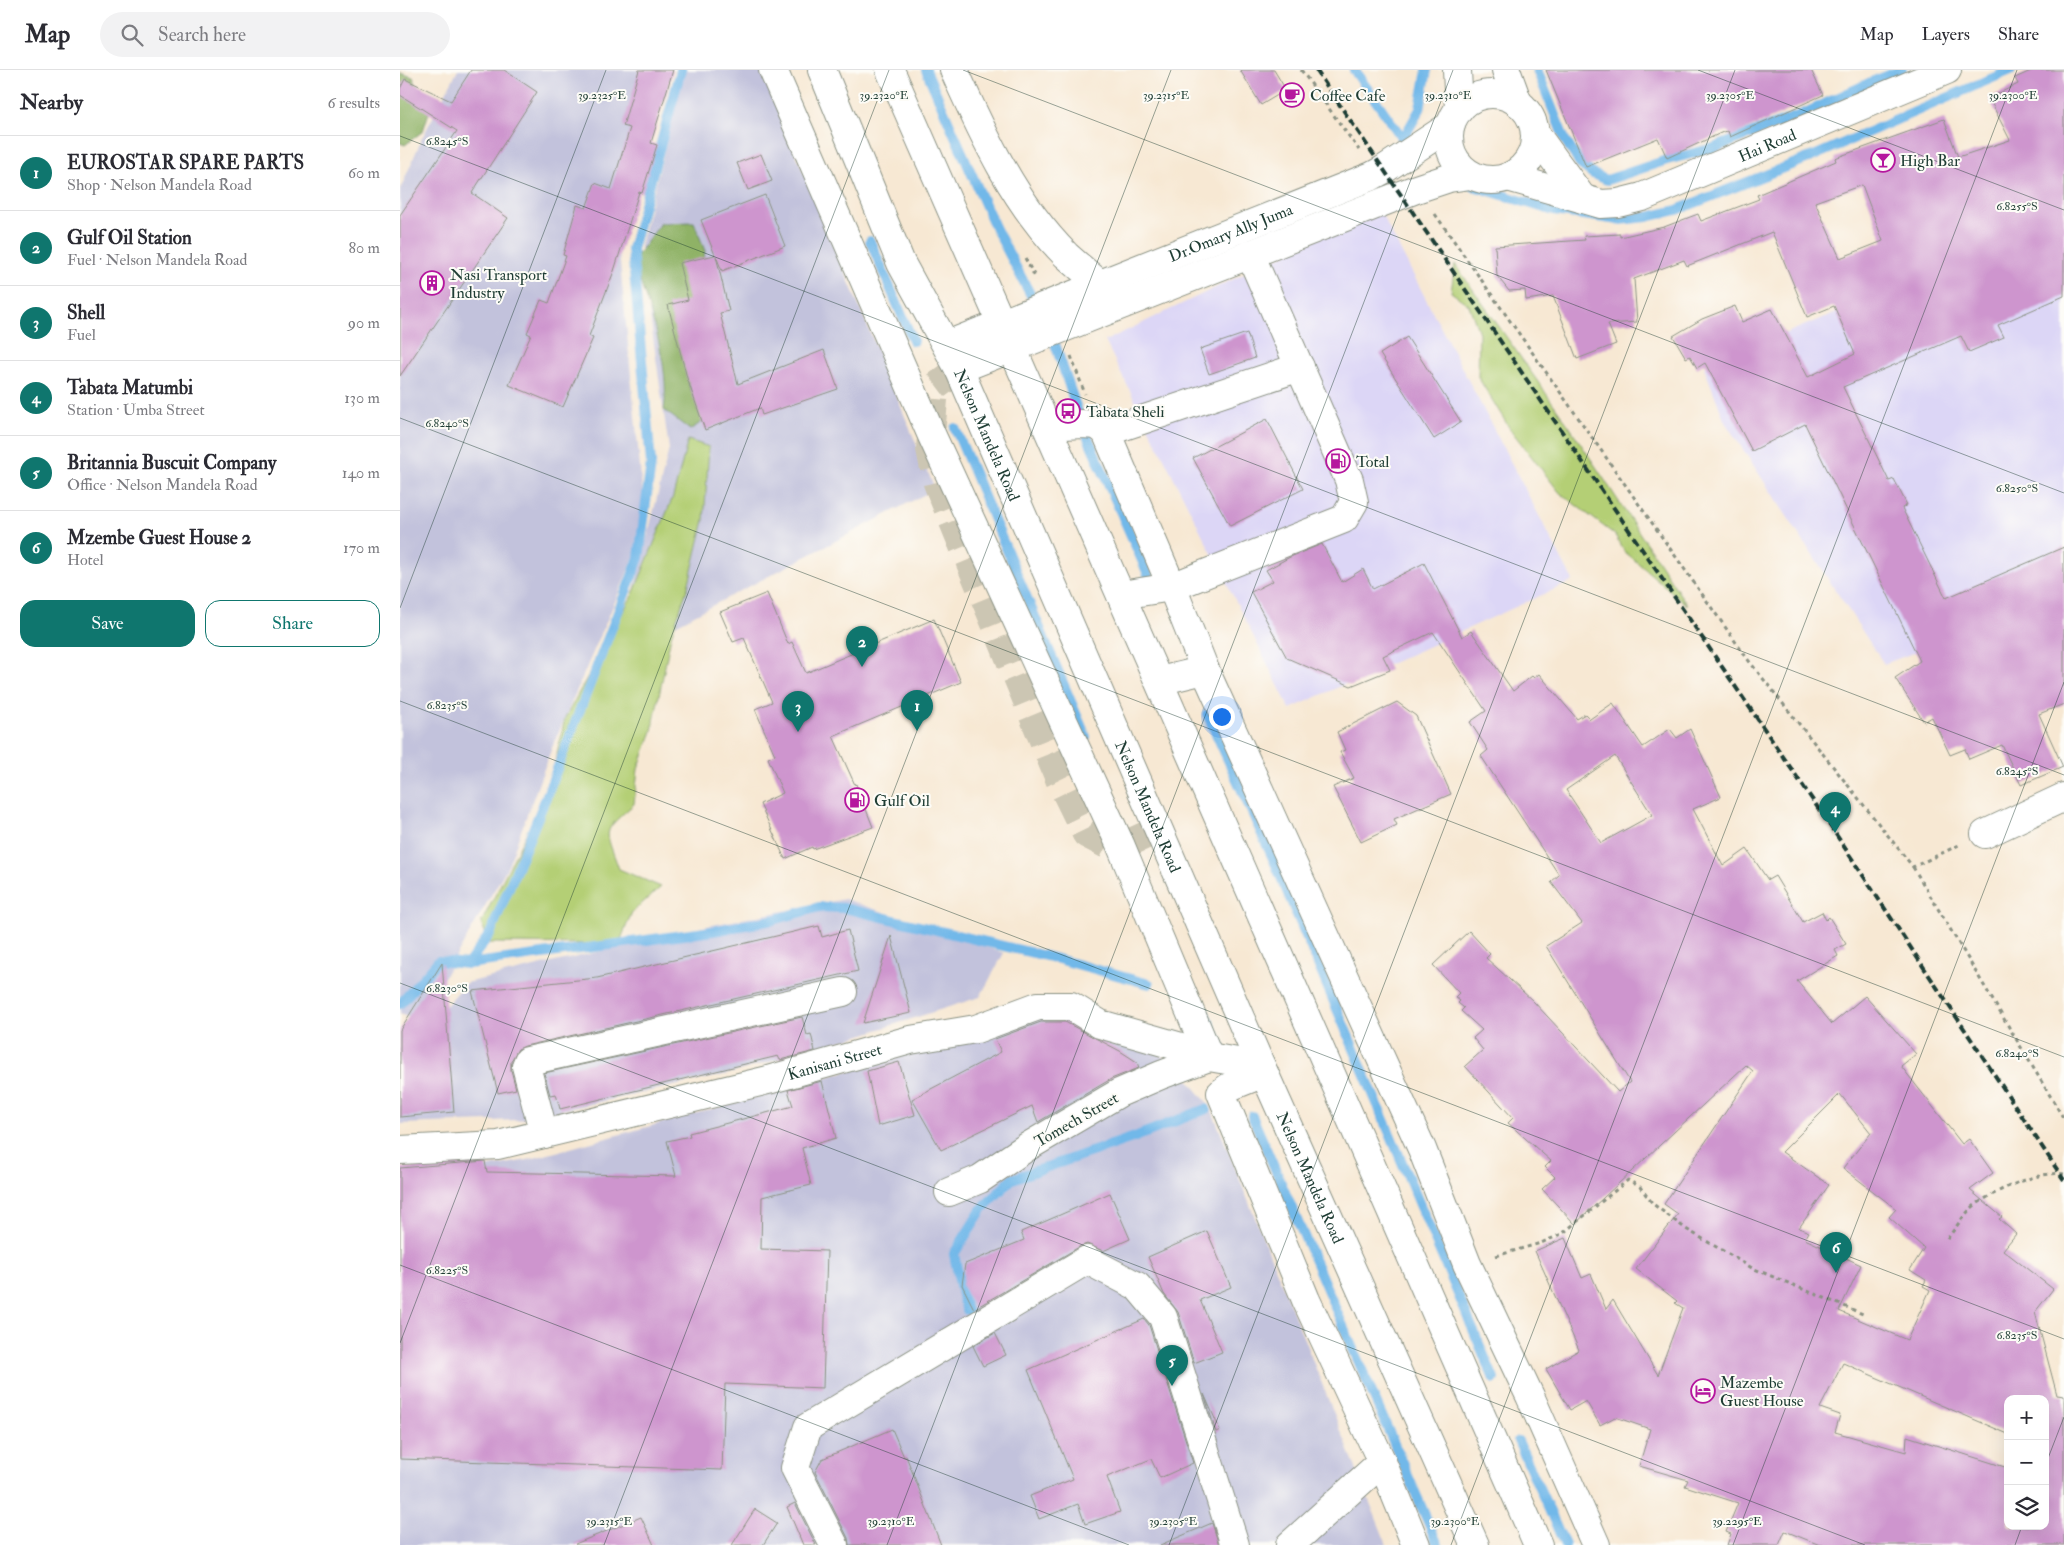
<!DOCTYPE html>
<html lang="en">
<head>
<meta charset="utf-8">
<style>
  :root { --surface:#fff; --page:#f2f2f3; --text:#2b2b33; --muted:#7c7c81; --line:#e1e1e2; --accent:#0f766e }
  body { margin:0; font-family:"IM FELL Double Pica",serif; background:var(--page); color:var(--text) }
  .controls { position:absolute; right:15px; bottom:15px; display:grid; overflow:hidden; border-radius:10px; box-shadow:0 5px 20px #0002 }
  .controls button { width:45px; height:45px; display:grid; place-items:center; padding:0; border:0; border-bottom:1px solid var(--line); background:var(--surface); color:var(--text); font:25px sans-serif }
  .you { position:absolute; left:821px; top:646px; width:18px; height:18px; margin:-12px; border:4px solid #fff; border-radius:50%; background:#1a73e8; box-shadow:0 0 0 8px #1a73e833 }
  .badge { display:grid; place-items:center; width:32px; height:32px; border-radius:50%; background:var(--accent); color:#fff; font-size:16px; font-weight:700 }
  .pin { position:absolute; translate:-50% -41px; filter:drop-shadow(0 1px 2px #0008) }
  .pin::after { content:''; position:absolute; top:26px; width:18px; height:15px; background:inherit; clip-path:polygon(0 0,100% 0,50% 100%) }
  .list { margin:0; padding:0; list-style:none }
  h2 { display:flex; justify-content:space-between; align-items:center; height:65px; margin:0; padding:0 20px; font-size:21px }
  h2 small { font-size:16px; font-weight:400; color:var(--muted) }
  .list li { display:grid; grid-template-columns:32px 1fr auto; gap:15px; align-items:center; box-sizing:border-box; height:75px; padding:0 20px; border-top:1px solid var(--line) }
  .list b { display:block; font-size:19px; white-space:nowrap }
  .list p { margin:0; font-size:16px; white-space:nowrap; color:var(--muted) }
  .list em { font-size:16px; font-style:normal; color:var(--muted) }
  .actions { display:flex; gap:10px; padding:15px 20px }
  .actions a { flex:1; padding:11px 0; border:1px solid var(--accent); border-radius:15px; text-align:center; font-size:18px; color:var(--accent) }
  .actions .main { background:var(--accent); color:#fff }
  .icon { flex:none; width:28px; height:28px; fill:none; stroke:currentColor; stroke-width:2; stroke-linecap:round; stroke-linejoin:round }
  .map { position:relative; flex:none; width:1664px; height:1475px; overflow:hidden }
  header { display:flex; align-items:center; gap:30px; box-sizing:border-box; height:70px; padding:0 25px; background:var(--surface); border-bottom:1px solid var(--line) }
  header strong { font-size:24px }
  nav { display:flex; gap:28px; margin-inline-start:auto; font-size:18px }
  .search { width:350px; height:45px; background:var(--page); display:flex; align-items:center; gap:12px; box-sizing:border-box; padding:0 18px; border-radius:28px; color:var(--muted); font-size:19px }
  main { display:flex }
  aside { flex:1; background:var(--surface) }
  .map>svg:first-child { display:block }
  .built { fill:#dcd6f6 }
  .industrial { fill:#c2c2dc }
  .green { fill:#b4cf74; stroke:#6a8654 }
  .forest { fill:#8fb266; stroke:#57784d }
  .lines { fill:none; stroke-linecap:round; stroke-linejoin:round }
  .stream { stroke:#71b8e9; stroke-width:10 }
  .building { fill:#ce95ce; fill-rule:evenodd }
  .minor-tunnel { stroke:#ccc6b3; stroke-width:28; stroke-dasharray:28 14; stroke-linecap:butt }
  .minor-casing { stroke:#8b9284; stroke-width:30 }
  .major-casing { stroke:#8b9284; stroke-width:30 }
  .path { stroke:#8b9284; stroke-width:3; stroke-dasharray:4 4; stroke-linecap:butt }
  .minor { stroke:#fff; stroke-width:28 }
  .major { stroke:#fff; stroke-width:28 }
  .rail { stroke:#1f3d34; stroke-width:4; stroke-dasharray:8 4; stroke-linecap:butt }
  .ticks { fill:none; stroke:#1f3d34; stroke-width:1; stroke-opacity:0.45 }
  .labels { text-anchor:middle; stroke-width:4; stroke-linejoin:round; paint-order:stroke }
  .poi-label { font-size:16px; fill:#1f3d34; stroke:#fdfcf7; text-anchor:start }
  .street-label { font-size:16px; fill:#1f3d34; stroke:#fdfcf7 }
  .ticks-label { font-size:12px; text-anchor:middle; fill:#1f3d34; stroke:#fdfcf7; stroke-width:4; stroke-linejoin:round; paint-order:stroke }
</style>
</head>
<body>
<header>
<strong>Map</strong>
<div class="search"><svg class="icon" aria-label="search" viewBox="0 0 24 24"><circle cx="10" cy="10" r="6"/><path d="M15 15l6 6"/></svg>Search here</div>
<nav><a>Map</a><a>Layers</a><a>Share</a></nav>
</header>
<main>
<aside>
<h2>Nearby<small>6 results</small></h2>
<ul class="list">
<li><span class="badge">1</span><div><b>EUROSTAR SPARE PARTS</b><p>Shop · Nelson Mandela Road</p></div><em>60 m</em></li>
<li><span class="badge">2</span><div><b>Gulf Oil Station</b><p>Fuel · Nelson Mandela Road</p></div><em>80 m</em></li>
<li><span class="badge">3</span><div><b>Shell</b><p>Fuel</p></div><em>90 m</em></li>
<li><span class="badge">4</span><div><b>Tabata Matumbi</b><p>Station · Umba Street</p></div><em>130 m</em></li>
<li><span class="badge">5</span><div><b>Britannia Buscuit Company</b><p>Office · Nelson Mandela Road</p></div><em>140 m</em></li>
<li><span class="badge">6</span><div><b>Mzembe Guest House 2</b><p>Hotel</p></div><em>170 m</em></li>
</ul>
<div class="actions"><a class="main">Save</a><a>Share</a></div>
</aside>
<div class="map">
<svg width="1664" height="1475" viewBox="0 0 1664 1475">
  <rect width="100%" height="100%" fill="#fdfcf7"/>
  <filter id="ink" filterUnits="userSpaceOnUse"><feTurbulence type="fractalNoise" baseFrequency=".02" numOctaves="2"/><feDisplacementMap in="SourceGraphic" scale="10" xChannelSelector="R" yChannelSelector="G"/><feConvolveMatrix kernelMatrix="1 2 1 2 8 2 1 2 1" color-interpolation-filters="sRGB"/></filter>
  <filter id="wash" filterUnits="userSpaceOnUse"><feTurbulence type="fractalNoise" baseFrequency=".0096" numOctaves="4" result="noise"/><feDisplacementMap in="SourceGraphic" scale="20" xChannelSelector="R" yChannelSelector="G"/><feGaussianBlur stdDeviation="1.12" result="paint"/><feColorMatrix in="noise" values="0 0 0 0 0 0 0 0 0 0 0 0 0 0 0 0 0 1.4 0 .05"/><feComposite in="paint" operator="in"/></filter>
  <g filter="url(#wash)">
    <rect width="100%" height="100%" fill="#f7e8d3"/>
    <g class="built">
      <polygon points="979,139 1173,511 890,639 705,271"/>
      <polygon points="1664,148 1664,526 1484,594 1325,352 1304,297"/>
    </g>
    <g class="industrial">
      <polygon points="58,0 264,0 218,172 243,428 235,485 151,680 108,796 19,951 0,944 0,120 22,68"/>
      <polygon points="285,0 361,0 535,419 218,585 269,379 240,176"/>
      <polygon points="445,829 604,883 580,927 455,967 328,1004 118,1050 0,1054 0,966 19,966 66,913 312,855"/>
      <polygon points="655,941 758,983 785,1006 810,1036 987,1475 0,1475 0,1157 85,1098 127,1090 392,1017"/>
    </g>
    <g class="green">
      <polygon points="1055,194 1171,359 1287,535 1224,481 1215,465 1160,423 1110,359 1078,307 1079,263 1069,235 1051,222"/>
      <path d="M288 370 309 377 304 450 288 517 271 566 252 661 238 699 234 734C201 764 204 757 219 799L261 817 232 842 219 874 90 873 81 853 149 719 165 648 234 522 273 427Z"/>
    </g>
    <g class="forest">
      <polygon points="0,3 13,7 20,25 32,33 23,61 5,75 0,73"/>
      <path d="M294 152 305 181 291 275 289 316 305 350 290 360 264 340C271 293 248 235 233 191L261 153Z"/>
    </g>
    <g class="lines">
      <g class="stream">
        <polyline points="526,0 595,157 638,239"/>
        <polyline points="954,0 1003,69 1020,39 1027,0"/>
        <polyline points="1137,0 1165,70 1181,95 1193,104 1207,110 1267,90 1314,78 1403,44 1469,13 1502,0"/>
        <polyline points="1064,113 1154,141 1219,150 1247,147 1277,140 1416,85 1611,0"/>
        <polyline points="470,171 513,271"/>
        <polyline points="652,265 682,354 751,511"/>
        <polyline points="555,358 686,667"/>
        <polyline points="807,644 875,793 1094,1309"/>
        <polyline points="68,894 90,864 145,730 239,488 251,393 232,179 281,0"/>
        <polyline points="0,934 38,891 68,894 313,861 373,850 419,837 444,838 658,889 749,914"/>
        <polyline points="803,940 821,977"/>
        <polyline points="852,1046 1038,1475"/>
        <polyline points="567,1240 563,1230 554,1184 582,1139 612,1109 735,1067 806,1039"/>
        <polyline points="1118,1371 1165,1475"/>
      </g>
    </g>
    <g id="blocks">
      <g class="building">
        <polygon points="71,0 104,0 137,22 72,123 108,148 0,306 0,145 57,61 0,25 0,19 5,9 51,31"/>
        <polygon points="239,0 273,0 251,73 257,75 242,123 239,122 214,201 189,266 193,268 163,337 109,315 131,265 127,263 141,230 149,233 166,186 163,185 177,135 186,138 195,113 211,119 230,58 223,56"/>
        <polygon points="840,0 874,0 886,20 861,35"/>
        <polygon points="1146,0 1411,0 1423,25 1330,67 1328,61 1323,62 1267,88 1258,68 1186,97"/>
        <path d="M1633 0H1664V226L1598 255 1604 267 1569 282 1561 266 1443 317 1489 411 1494 409 1507 435 1502 438 1546 528 1664 477V634L1639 644 1663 697 1621 715 1602 675 1569 689 1565 679 1550 685 1532 647 1524 652 1495 608 1520 591 1405 354 1352 381 1305 293 1297 298 1290 286 1286 288 1273 266 1302 249 1335 236 1342 252 1372 239 1408 307 1455 284 1434 236 1407 247 1372 162 1287 196 1284 190 1234 209 1237 252 1208 254 1216 274 1177 289 1153 226 1126 230 1125 220 1109 221 1097 206 1095 176 1185 170 1184 166 1220 164V167L1264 157 1298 144 1301 151 1359 129 1357 125 1436 91 1435 88 1544 49 1558 87 1610 70 1589 28 1618 14 1615 8ZM1462 115 1483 171 1440 188 1415 132Z"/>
        <polygon points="361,84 372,111 348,120 337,93"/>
        <polygon points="365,125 385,176 322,201 316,186 329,241 320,243 338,314 424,280 438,319 362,345 360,338 305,360 287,308 268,235 288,230 279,193 315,185 301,150"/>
        <polygon points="847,263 855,288 809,304 800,279"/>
        <polygon points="1007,267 1061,352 1034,369 980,284"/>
        <polygon points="867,349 903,419 830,456 793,388"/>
        <path d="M922 474 942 512 963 499 973 519 1024 493 1062 567 1071 561 1113 621 1132 606 1134 608 1139 604 1177 649 1185 644 1190 649 1213 633 1243 677 1270 659 1277 668 1290 659 1321 727 1293 739 1323 796 1347 779 1368 810 1375 806 1403 852 1422 842 1426 850 1429 847 1446 874 1435 880 1438 886 1397 911 1432 954 1465 926 1516 984 1501 996 1562 1074 1569 1069 1593 1103 1570 1120 1602 1147 1599 1149 1616 1164 1603 1180 1653 1219 1635 1242 1657 1325 1664 1326V1475H1420L1385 1461 1379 1475H1327L1331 1464 1326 1462 1338 1433 1285 1416 1288 1410 1239 1396 1250 1359 1215 1347 1200 1355 1186 1331 1170 1340 1146 1299 1179 1280 1135 1181 1165 1168 1182 1208 1191 1204 1206 1239 1213 1230 1258 1305 1283 1238 1275 1233 1277 1231 1236 1199 1278 1144 1264 1134 1353 1001 1346 995 1175 1154 1142 1119 1155 1107 1145 1097 1151 1091 1108 1053 1113 1048 1065 996 1083 980 1073 968 1082 960 1061 941 1064 938 1058 933 1060 931 1055 927 1059 923 1033 895 1069 861 1090 884 1086 888 1133 931 1218 1022 1230 1012 1146 876 1182 853 1151 812 1159 805 1081 686 1088 680 1070 652 1086 641 1033 562 983 586 990 600 951 616 887 588 851 522 873 511 866 500 890 487ZM1215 686 1252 745 1201 773 1166 720ZM1440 1024 1471 1063 1443 1098 1496 1139 1489 1147 1524 1178 1510 1200 1526 1210 1523 1216 1530 1220 1507 1270 1439 1241 1461 1195 1405 1169 1409 1162 1399 1158 1429 1115 1382 1082ZM1443 1293 1608 1364V1329H1645V1456H1608V1398L1507 1366 1506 1382 1435 1362 1440 1345 1420 1338Z"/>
        <polygon points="367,523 388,574 392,572 406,603 534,549 561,612 433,666 455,715 456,714 473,757 413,779 412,777 385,789 360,734 383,723 368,688 375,685 355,639 372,632 344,568 333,572 320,542"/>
        <polygon points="997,632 1016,646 1051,724 994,749 997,755 961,772 933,717 954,708 940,682 945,680 937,662"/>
        <polygon points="419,856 422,867 448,860 458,901 125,976 118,979 111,991 111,1000 116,1019 98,1023 72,921 197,908"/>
        <polygon points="491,866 511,943 463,953"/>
        <polygon points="42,893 54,1042 0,1047 0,960"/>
        <polygon points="402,947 407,965 411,964 415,981 380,990 378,986 160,1039 156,1024 150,1025 144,1003"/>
        <polygon points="641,952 665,952 720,981 737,992 739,998 711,1009 638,1052 632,1036 541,1080 512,1029 601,982 595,969"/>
        <polygon points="499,992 515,1045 478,1056 467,1001"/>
        <polygon points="422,1011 436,1068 402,1078 411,1115 362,1127 361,1179 427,1181 423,1318 325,1314 322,1400 0,1389 0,1098 85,1091 87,1102 276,1106 267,1071 290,1066 289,1063 393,1036 388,1020"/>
        <polygon points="710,1123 730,1169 703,1181 687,1174 679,1177 574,1239 562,1215 565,1194 624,1170 621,1162"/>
        <polygon points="807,1161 831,1217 800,1230 822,1282 794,1293 778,1242 764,1224 748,1187"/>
        <polygon points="744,1249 749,1255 793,1393 760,1408 751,1389 707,1407 720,1442 685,1454 678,1434 639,1449 630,1426 673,1409 628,1300"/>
        <polygon points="595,1263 606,1285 583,1296 573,1276"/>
        <polygon points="804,1324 820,1360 816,1362"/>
        <polygon points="492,1359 504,1387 506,1386 541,1475 449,1475 448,1468 415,1402 422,1389"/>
        <polygon points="395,1433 416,1475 403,1475 387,1437"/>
        <polygon points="355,1439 377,1453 363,1475 332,1475"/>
        <polygon points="241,1447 254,1475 176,1475 175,1474"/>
        <polygon points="812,1453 819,1475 760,1475"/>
      </g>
    </g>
  </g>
  <g filter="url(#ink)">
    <use href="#blocks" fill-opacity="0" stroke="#8b9284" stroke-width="1"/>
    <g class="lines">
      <polyline class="minor-tunnel" points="559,299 535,317 530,379 537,413 659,709 686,764 707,775 731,772 757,760"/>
      <g class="minor-casing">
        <g id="minor">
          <polyline points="373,0 532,366 720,774 809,987 761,1005 719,1023 627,1077 580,1109 549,1122"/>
          <path d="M554 0C583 65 615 134 666 185 677 195 689 205 701 215"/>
          <polyline points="1135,63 1183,129"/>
          <path id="s1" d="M1108 107 1201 134 1218 133 1242 127 1547 0"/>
          <polyline points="647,356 682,354 697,355 706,362 772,517 805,600 1022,1079 1067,1194 1130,1326 1196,1475"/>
          <polyline points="706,362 900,297"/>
          <polyline points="721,525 772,517 944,449 954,432 949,410 850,184"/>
          <polyline points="759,611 805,600"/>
          <polyline points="1585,764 1664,727"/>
          <polyline points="864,1003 829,1017 821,1023 906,1230 982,1392 1016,1475"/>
          <polyline points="144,1064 126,996 128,991 443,922"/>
          <path id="s2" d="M0 1080 98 1075 368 1010 510 970 576 959 638 936H671L700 954 788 979 809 987 861 996"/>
          <polyline points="434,1475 395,1398 408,1357 687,1190 737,1216 763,1247 835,1475"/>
          <polyline points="890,1475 982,1392"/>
        </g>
      </g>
      <g class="major-casing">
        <g id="major">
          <path id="s3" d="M422 0 501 193 559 299 861 996 1075 1475"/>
          <polyline points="490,0 1138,1475"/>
          <polyline points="1057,0 1059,40"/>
          <polyline points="1106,0 1118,33"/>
          <circle cx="1092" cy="67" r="43"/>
          <path id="s4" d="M547 275 972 106 983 100 1051 55"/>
          <polyline points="559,299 1016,119 1049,108 1071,105"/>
        </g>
      </g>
      <g class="path">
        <polyline points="901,0 959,80"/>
        <polyline points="1035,144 1349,591 1513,797 1559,775"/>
        <polyline points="625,188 635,207"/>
        <polyline points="671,286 685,324"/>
        <polyline points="1513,797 1664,1049"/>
        <path d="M1547 1169C1556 1158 1563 1145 1574 1136 1594 1121 1639 1100 1664 1104"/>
        <polyline points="1096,1186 1141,1173 1162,1164 1228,1110 1240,1117 1253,1134 1286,1159 1352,1198 1463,1244"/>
      </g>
      <use href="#minor" class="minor"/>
      <use href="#major" class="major"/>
      <polyline class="rail" points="916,0 1435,763 1664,1110"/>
    </g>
  </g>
  <path class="ticks" d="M563 0 1664 423M1298 0 1664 140M0 66 1664 705M0 348 1664 987M0 538 206 0M0 631 1664 1269M0 913 1465 1475M0 1195 729 1475M0 1273 489 0M1645 1396 1664 1347M204 1475 771 0M487 1475 1053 0M769 1475 1335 0M1051 1475 1617 0M1333 1475 1664 612M1615 1475 1622 1456"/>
  <defs>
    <g id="cafe-ring" transform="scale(1.25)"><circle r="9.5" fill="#fdfcf7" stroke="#b5179e" stroke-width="1.5"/><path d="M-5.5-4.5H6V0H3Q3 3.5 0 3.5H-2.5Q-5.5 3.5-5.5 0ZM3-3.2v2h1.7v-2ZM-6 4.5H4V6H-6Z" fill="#b5179e"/></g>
    <g id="bar-ring" transform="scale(1.25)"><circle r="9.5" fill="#fdfcf7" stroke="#b5179e" stroke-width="1.5"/><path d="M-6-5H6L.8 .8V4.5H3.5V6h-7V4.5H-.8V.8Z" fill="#b5179e"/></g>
    <g id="building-ring" transform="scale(1.25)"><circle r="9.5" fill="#fdfcf7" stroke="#b5179e" stroke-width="1.5"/><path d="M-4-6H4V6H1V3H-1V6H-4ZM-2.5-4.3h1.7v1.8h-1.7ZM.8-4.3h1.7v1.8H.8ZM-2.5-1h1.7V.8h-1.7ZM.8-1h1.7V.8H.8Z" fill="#b5179e"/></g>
    <g id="bus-ring" transform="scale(1.25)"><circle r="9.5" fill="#fdfcf7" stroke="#b5179e" stroke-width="1.5"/><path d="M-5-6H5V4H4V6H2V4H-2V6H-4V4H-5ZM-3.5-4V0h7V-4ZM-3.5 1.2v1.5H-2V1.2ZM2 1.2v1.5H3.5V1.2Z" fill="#b5179e"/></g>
    <g id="fuel-ring" transform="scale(1.25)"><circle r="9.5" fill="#fdfcf7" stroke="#b5179e" stroke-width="1.5"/><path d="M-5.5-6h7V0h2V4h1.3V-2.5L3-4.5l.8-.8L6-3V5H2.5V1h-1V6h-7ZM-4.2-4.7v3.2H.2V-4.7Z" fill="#b5179e"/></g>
    <g id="hotel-ring" transform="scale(1.25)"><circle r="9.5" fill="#fdfcf7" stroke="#b5179e" stroke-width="1.5"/><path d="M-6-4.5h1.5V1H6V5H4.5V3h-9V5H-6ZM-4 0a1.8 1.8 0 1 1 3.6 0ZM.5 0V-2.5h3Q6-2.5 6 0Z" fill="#b5179e"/></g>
  </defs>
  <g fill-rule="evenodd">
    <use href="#cafe-ring" x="892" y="25"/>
    <use href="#bar-ring" x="1483" y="90"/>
    <use href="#building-ring" x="32" y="213"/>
    <use href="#bus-ring" x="668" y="341"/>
    <use href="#fuel-ring" x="938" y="391"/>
    <use href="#fuel-ring" x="457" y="730"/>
    <use href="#hotel-ring" x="1303" y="1321"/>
  </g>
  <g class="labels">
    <g class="poi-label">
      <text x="910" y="31">Coffee Cafe</text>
      <text x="1500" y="96">High Bar</text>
      <text x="50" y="210">Nasi Transport<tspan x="50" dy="18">Industry</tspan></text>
      <text x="686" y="347">Tabata Sheli</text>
      <text x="956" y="397">Total</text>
      <text x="474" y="736">Gulf Oil</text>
      <text x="1320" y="1318">Mazembe<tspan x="1320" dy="18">Guest House</tspan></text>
    </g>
    <g class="street-label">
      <text dy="6" stroke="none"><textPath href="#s1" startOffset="274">Hai Road</textPath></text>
      <text dy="6" stroke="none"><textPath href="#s4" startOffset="305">Dr.Omary Ally Juma</textPath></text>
      <text dy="6" stroke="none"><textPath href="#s3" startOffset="401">Nelson Mandela Road</textPath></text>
      <text dy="6" stroke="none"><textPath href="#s3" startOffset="806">Nelson Mandela Road</textPath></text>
      <text dy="6" stroke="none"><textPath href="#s2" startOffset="445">Kanisani Street</textPath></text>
      <text transform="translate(676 1049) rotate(-30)" y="6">Tomech Street</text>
      <text dy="6" stroke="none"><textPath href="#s3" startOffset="1211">Nelson Mandela Road</textPath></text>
    </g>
  </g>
  <g class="ticks-label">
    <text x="202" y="29">39.2325°E</text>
    <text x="484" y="29">39.2320°E</text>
    <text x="766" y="29">39.2315°E</text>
    <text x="1048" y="29">39.2310°E</text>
    <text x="1330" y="29">39.2305°E</text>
    <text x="1613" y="29">39.2300°E</text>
    <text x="47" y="75">6.8245°S</text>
    <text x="1617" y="140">6.8255°S</text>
    <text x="47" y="357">6.8240°S</text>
    <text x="1617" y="422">6.8250°S</text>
    <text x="47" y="639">6.8235°S</text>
    <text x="1617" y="705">6.8245°S</text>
    <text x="47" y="922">6.8230°S</text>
    <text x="1617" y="987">6.8240°S</text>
    <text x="47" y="1204">6.8225°S</text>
    <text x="1617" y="1269">6.8235°S</text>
    <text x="209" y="1455">39.2315°E</text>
    <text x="491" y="1455">39.2310°E</text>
    <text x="773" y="1455">39.2305°E</text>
    <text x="1055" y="1455">39.2300°E</text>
    <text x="1337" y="1455">39.2295°E</text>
  </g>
</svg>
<div class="controls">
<button>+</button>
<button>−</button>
<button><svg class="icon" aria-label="layers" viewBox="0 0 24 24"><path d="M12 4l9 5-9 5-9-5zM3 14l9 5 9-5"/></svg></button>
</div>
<div class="you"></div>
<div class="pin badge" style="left:517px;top:661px">1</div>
<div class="pin badge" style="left:462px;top:597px">2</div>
<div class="pin badge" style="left:398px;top:662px">3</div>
<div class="pin badge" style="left:1435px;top:763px">4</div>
<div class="pin badge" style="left:772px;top:1316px">5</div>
<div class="pin badge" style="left:1436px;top:1203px">6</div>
</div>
</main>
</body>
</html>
